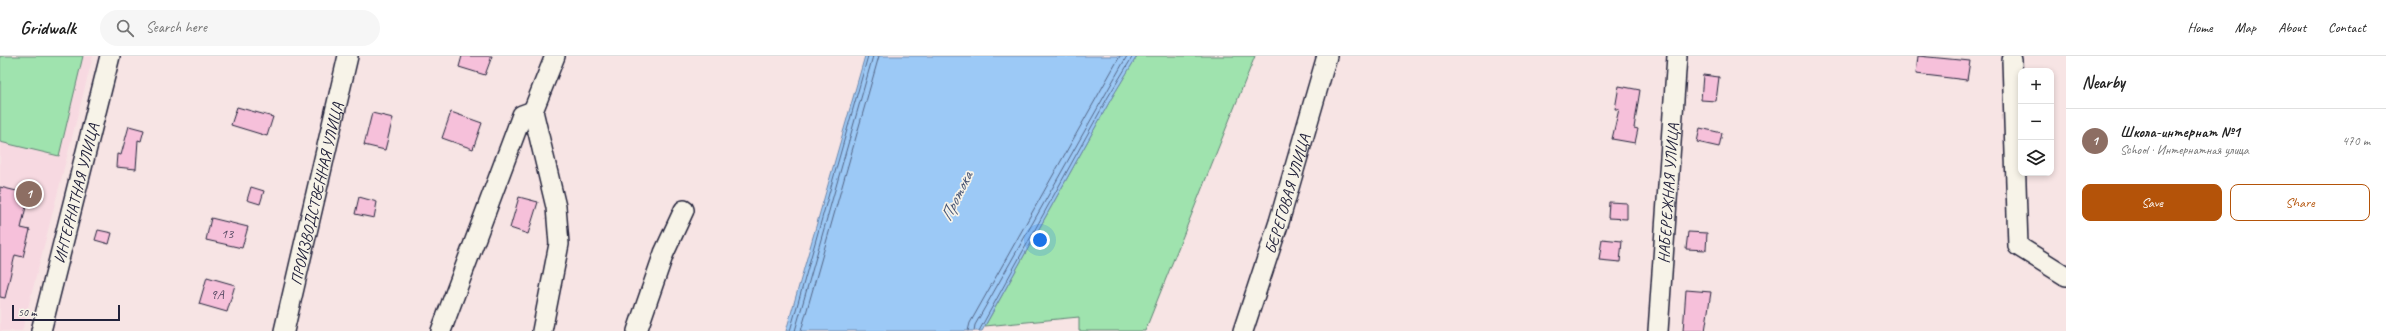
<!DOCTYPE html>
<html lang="en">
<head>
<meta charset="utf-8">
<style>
  :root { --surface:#fff; --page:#f6f6f6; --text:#222; --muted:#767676; --line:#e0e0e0; --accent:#b45309 }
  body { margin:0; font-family:Caveat,sans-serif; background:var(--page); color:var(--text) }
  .controls { position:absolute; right:12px; top:12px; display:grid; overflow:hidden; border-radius:8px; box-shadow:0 2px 6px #0003 }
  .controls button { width:36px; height:36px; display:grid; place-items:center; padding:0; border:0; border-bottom:1px solid var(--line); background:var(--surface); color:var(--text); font:20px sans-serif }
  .scale { position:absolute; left:12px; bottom:10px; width:108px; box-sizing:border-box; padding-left:4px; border:2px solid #22223b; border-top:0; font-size:11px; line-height:14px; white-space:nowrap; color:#22223b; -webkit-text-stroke:3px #f7f3e8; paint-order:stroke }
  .you { position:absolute; left:1040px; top:184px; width:14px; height:14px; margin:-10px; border:3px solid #fff; border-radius:50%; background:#1a73e8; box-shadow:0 0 0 6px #1a73e833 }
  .badge { display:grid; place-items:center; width:26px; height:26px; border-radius:50%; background:var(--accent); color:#fff; font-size:13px; font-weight:700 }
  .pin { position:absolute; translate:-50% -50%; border:2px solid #fff; box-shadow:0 1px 4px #0006 }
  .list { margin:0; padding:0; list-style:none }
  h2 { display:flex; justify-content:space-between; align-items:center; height:52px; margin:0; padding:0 16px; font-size:17px }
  h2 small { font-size:13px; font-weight:400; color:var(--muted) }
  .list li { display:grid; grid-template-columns:26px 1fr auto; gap:12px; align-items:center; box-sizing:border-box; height:64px; padding:0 16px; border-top:1px solid var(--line) }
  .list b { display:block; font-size:15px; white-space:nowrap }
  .list p { margin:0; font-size:13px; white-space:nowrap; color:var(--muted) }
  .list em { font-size:13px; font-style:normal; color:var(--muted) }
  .actions { display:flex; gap:8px; padding:12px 16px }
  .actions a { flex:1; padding:9px 0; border:1px solid var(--accent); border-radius:8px; text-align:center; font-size:14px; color:var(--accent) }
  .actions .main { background:var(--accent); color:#fff }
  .icon { flex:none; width:22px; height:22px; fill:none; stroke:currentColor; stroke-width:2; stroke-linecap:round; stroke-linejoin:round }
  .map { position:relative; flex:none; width:2066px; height:275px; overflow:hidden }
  header { display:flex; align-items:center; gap:24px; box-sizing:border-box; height:56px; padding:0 20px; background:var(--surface); border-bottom:1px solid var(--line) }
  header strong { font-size:19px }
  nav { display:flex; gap:22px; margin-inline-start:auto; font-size:14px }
  .search { width:280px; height:36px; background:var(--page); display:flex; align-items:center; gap:10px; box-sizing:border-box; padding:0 14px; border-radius:22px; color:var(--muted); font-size:15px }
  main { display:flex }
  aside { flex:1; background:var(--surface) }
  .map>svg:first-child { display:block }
  .built { fill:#f7d9e1 }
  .green { fill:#9fe3ae; stroke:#608274 }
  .water { fill:#9cc9f6; stroke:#6b86ab }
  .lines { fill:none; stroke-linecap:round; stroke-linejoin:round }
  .shore { stroke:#536586; stroke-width:1 }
  .building { fill:#f6c0da; stroke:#22223b }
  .minor-casing { stroke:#22223b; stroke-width:22 }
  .minor { stroke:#f7f3e8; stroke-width:19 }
  .labels { text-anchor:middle; stroke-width:3.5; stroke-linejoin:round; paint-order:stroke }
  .number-label { font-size:14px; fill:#574a63 }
  .street-label { font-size:16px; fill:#22223b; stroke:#f7f3e8 }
  .water-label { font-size:17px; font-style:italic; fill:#475473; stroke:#f7f3e8 }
</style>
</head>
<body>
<header>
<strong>Gridwalk</strong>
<div class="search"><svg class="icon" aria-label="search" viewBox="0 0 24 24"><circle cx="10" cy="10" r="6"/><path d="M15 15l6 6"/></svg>Search here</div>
<nav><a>Home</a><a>Map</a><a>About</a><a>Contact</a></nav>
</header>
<main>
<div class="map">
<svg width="2066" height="275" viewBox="0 0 2066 275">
  <rect width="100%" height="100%" fill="#f7e4e4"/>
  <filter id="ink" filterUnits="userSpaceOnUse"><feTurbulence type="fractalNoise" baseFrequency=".025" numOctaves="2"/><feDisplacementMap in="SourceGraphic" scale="8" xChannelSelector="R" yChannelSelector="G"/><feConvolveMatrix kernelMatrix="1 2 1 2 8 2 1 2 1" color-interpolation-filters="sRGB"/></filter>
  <g filter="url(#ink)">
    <polygon class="built" points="0,0 93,0 22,275 0,275"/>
    <g class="green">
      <polygon points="0,0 83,0 59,100 0,86"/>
      <polygon points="1137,0 1255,0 1145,275 1079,275 1079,261 985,270 1111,43"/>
    </g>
    <polygon class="water" points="865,0 1137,0 1111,43 982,275 786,275"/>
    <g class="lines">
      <g class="shore">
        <polyline points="790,275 868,0"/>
        <polyline points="795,275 873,0"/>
        <polyline points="801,275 879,0"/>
        <polyline points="968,275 970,267 1120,0"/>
        <polyline points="974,275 975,269 1127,0"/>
        <polyline points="979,275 1108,41 1133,0"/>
      </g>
    </g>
    <g class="building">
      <polygon points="462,0 492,0 485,19 459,11"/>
      <polygon points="1918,0 1970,5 1967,24 1916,18"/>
      <polygon points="1703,19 1719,21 1716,45 1701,44"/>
      <polygon points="1619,30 1640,34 1634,72 1638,73 1635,87 1612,83 1619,53 1615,53"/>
      <polygon points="237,51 273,61 267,80 231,69"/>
      <polygon points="451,56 482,67 473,93 442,82"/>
      <polygon points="372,57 393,62 385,94 364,89"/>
      <polygon points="129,70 144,74 141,85 138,84 136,113 116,111 117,98 121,99"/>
      <polygon points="1700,72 1722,77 1719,91 1697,86"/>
      <polygon points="0,131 29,138 21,172 30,174 23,201 15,199 5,242 0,241"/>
      <polygon points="251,131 264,135 260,148 247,144"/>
      <polygon points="359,141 377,146 374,162 355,158"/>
      <polygon points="519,141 538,146 528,178 510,172"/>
      <polygon points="1609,146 1627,147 1627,163 1608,162"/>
      <polygon points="211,162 248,171 242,192 206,184"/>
      <polygon points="98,174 112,177 109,188 95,184"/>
      <polygon points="1688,176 1707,177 1706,194 1686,193"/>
      <polygon points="1602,183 1622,185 1620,206 1599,204"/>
      <polygon points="207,221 235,229 227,256 199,248"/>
      <polygon points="1686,234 1711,236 1705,275 1683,275"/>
    </g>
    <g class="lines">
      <g class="minor-casing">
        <g id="minor">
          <polyline points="2012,4 2018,190 2066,220"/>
          <path id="s1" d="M41 275 110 0"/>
          <path id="s2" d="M284 275 348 0"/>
          <polyline points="441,275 522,59 533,55"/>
          <polyline points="542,275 559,188 556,151 533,55 555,0"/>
          <polyline points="637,275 664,197 684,154"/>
          <path id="s3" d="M1243 275 1279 166 1327 0"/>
          <path id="s4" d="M1658 275 1677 0"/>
        </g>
      </g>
      <use href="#minor" class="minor"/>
    </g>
  </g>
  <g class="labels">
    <g class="number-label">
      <text x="227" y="182">13</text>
      <text x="217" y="243">9А</text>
    </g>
    <g class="street-label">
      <text dy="6" stroke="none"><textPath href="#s1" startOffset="142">ИНТЕРНАТНАЯ УЛИЦА</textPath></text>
      <text dy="6" stroke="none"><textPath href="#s2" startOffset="141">ПРОИЗВОДСТВЕННАЯ УЛИЦА</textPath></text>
      <text dy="6" stroke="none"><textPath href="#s3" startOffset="144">БЕРЕГОВАЯ УЛИЦА</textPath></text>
      <text dy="6" stroke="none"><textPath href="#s4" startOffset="138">НАБЕРЕЖНАЯ УЛИЦА</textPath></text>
    </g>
    <g class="water-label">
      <text transform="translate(956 140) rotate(-64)" y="6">Протока</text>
    </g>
  </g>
</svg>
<div class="controls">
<button>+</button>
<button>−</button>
<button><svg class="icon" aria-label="layers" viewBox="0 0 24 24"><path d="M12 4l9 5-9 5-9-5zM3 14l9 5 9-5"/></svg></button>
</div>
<div class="scale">50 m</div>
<div class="you"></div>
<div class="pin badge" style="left:29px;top:138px;background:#8d6e63">1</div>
</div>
<aside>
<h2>Nearby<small></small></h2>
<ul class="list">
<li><span class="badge" style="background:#8d6e63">1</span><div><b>Школа-интернат №1</b><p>School · Интернатная улица</p></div><em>470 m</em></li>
</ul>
<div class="actions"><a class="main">Save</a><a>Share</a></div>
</aside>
</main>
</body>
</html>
